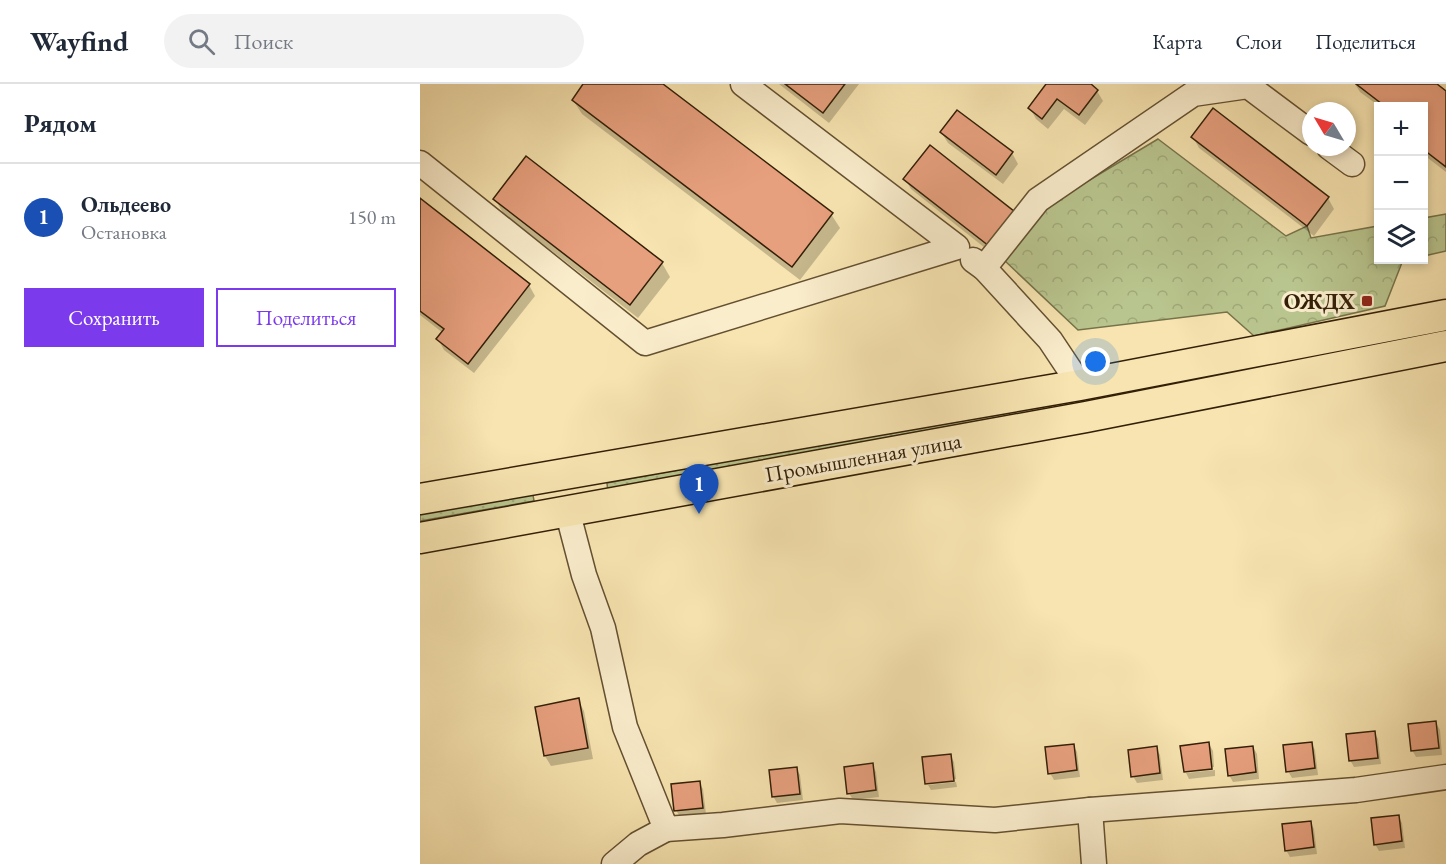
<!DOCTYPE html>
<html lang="ru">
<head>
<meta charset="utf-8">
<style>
  :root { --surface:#fff; --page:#f2f2f3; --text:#1f2937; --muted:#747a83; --line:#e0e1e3; --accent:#7c3aed }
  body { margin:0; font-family:"EB Garamond",serif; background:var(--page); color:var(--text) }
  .controls { position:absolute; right:18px; top:18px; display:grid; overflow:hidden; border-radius:0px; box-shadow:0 3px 9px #0003 }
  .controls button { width:54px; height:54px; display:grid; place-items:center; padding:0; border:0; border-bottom:2px solid var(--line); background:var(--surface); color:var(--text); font:30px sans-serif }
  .compass { position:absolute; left:882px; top:18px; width:54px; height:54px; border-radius:50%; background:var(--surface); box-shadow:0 3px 9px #0003; rotate:308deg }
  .you { position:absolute; left:676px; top:278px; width:21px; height:21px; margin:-15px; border:4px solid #fff; border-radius:50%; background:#1a73e8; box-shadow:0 0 0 9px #1a73e833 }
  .badge { display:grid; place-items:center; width:39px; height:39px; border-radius:50%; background:var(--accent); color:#fff; font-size:20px; font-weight:700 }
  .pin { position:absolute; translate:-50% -50px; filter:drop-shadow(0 2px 3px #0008) }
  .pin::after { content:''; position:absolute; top:32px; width:21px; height:18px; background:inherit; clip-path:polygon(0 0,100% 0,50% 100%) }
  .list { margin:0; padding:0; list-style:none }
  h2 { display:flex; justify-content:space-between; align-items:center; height:78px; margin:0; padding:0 24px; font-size:26px }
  h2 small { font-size:20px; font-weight:400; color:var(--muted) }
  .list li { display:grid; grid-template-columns:39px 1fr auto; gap:18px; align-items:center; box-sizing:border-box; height:108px; padding:0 24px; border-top:2px solid var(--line) }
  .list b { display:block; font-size:22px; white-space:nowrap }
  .list p { margin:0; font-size:20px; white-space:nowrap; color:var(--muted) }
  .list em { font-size:20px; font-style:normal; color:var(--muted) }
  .actions { display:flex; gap:12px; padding:18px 24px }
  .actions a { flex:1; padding:14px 0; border:2px solid var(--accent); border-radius:0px; text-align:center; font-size:21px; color:var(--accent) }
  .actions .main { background:var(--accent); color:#fff }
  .icon { flex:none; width:33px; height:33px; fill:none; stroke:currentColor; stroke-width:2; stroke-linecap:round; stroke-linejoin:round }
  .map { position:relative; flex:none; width:1026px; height:780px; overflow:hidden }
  header { display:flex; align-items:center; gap:36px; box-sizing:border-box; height:84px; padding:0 30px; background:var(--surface); border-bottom:2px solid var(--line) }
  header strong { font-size:28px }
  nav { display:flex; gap:33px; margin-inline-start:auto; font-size:21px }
  .search { width:420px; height:54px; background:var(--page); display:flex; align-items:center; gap:15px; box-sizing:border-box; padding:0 21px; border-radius:33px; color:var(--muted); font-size:22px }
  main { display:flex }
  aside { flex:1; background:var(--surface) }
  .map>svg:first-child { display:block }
  .grass { fill:url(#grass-dots); stroke:#76724a; stroke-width:1.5 }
  .forest { fill:url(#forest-crowns); stroke:#76724a; stroke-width:1.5 }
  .shadow { fill:#0003 }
  .building { fill:#e7a07e; stroke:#331f07; stroke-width:1.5 }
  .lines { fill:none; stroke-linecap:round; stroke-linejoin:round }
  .minor-casing { stroke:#645031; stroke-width:27 }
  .major-casing { stroke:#331f07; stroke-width:33 }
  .minor { stroke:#faedcc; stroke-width:24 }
  .major { stroke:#f7e4b0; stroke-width:30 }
  .poi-dot { fill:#8f2418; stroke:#faedcc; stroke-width:2 }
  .labels { text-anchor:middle; stroke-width:6; stroke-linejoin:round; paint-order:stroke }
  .poi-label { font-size:22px; font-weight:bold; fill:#331f07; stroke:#faedcc; text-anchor:end }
  .street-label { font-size:22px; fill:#331f07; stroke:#faedcc }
</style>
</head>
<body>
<header>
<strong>Wayfind</strong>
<div class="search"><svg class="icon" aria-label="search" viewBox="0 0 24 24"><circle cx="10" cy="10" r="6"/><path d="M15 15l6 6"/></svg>Поиск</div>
<nav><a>Карта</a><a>Слои</a><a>Поделиться</a></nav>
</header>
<main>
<aside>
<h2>Рядом<small></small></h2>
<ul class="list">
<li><span class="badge" style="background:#1a4fb4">1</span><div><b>Ольдеево</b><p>Остановка</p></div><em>150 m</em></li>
</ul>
<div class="actions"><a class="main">Сохранить</a><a>Поделиться</a></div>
</aside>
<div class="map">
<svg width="1026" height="780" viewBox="0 0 1026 780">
  <defs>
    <pattern id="grass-dots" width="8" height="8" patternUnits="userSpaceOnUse" patternTransform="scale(1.5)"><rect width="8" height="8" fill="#b9c58e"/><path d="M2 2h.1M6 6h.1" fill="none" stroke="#a0a979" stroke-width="1.8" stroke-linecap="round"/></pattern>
    <pattern id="forest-crowns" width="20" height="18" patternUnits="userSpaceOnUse" patternTransform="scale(1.5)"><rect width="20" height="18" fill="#b9c58e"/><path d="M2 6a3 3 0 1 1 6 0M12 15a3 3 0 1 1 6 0" fill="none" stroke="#a0a979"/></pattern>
  </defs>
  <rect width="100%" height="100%" fill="#f7e4b0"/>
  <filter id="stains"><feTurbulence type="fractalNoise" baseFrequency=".00333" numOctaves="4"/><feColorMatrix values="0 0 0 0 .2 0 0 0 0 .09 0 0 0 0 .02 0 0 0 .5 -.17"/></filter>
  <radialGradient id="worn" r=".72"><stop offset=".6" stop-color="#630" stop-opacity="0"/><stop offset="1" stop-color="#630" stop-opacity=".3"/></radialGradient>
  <g class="grass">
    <polygon points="1026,246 1026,254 709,313 707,305"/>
    <polygon points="630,317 632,328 188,409 187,399"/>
    <polygon points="112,405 114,417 0,437 0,426"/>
  </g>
  <g class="forest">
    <polygon points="738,55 866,152 887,142 891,154 958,142 958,176 986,176 983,176 965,222 834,252 807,228 658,246 584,176 621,125"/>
    <polygon points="1026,130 1026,167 1004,172 1004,134"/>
  </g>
  <g class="shadow">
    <polygon points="165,0 241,0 411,130 420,144 380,196 162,30 153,16"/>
    <polygon points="359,0 439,0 409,39"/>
    <polygon points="628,0 668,0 677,7 683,17 665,41 644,25 628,45 616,35 610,24"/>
    <polygon points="935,0 1015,0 1026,8 1026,88 1004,71 1004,22 959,22 940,8"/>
    <polygon points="793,26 908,114 914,125 894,152 779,64 773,53"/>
    <polygon points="537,28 592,69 598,80 583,100 528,59 521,48"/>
    <polygon points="510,63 575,172 491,105 485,95"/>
    <polygon points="75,115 242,179 250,193 218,234 83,129"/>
    <polygon points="0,116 109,201 115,212 54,289 24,266 18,255 23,249 0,231"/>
    <polygon points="158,616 164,627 173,675 131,682 125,672"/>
    <polygon points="1016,639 1020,646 1022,671 996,673 992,666"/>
    <polygon points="954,648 958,655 961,680 934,683 930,676"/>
    <polygon points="891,659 895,666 898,691 872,694 868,687"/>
    <polygon points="789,660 793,667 794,683 766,686 766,689 762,663"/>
    <polygon points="653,661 657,668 660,693 634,696 630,689"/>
    <polygon points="833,663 837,670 839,695 813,698 809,691"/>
    <polygon points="736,664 740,671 743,696 717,699 713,692"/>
    <polygon points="530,671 534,678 536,695 507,698 507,700 504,674"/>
    <polygon points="452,681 456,688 459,713 433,716 429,709"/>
    <polygon points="376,684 380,691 383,716 357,719 353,712"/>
    <polygon points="795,686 795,692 769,695 766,689"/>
    <polygon points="536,698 537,703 511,706 508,701"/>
    <polygon points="279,699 283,705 286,730 260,733 256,726"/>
    <polygon points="978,732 982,739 985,764 959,767 955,760"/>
    <polygon points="890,738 894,745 897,770 870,773 866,766"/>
  </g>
  <g class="building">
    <polygon points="163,0 243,0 413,129 372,183 152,16"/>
    <polygon points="365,0 425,0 403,29"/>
    <polygon points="626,0 671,0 678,6 659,31 637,15 622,35 608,24"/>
    <polygon points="936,0 1017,0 1026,7 1026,83 1004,66 1004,22 960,22 962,20"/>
    <polygon points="793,24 909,113 887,142 771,53"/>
    <polygon points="537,26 593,68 576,91 520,48"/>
    <polygon points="510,61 595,128 569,162 483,95"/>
    <polygon points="106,72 243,178 210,221 73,115"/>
    <polygon points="0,114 110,200 48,280 16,255 24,245 0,227"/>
    <polygon points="159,614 168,664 124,672 115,623"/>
    <polygon points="1016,637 1019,664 991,667 988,640"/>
    <polygon points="955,647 958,674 929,677 926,650"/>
    <polygon points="789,658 792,685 764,688 760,662"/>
    <polygon points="892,658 895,684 866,688 863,661"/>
    <polygon points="654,660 657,686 628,690 625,663"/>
    <polygon points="737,662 740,689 711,693 708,666"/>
    <polygon points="833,662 836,688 808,692 805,665"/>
    <polygon points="531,670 534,697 505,700 502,673"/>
    <polygon points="453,679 456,706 427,710 424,683"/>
    <polygon points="377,683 380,710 352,713 349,686"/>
    <polygon points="280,697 283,724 254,727 251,700"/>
    <polygon points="979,731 982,757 954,761 951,734"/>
    <polygon points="891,737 894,763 865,767 862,740"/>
  </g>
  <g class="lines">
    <g class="minor-casing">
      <g id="minor">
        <polyline points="909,63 932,80"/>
        <polyline points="0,79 225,259 537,163 323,0"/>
        <polyline points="553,176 564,184 630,256 660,301"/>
        <polyline points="564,184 618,116 773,10 828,2 891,49"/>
        <polyline points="147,426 164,491 183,544 205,643 246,745 303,741 420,727 575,736 670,726 936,706 1026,693"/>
        <polyline points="670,726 674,780"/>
        <polyline points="194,780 218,760 246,745"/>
      </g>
    </g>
    <g class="major-casing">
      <g id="major">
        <polyline points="0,415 660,301 1026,231"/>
        <polyline points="0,454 666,333 1026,262"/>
      </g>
    </g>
    <use href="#minor" class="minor"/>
    <use href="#major" class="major"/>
  </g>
  <rect class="poi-dot" x="941" y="211" width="12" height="12" rx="3"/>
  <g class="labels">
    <g class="poi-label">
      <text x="935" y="225">ОЖДХ</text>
    </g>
    <g class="street-label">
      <text transform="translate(443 373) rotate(-10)" y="8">Промышленная улица</text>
    </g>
  </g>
  <rect width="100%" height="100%" filter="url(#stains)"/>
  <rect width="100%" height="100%" fill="url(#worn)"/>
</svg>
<div class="controls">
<button>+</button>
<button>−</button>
<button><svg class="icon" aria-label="layers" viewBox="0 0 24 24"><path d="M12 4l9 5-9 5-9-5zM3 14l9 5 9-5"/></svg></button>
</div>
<svg class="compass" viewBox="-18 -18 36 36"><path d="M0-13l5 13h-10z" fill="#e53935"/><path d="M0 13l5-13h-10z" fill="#747a83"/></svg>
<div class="you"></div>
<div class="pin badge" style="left:279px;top:430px;background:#1a4fb4">1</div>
</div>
</main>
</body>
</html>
